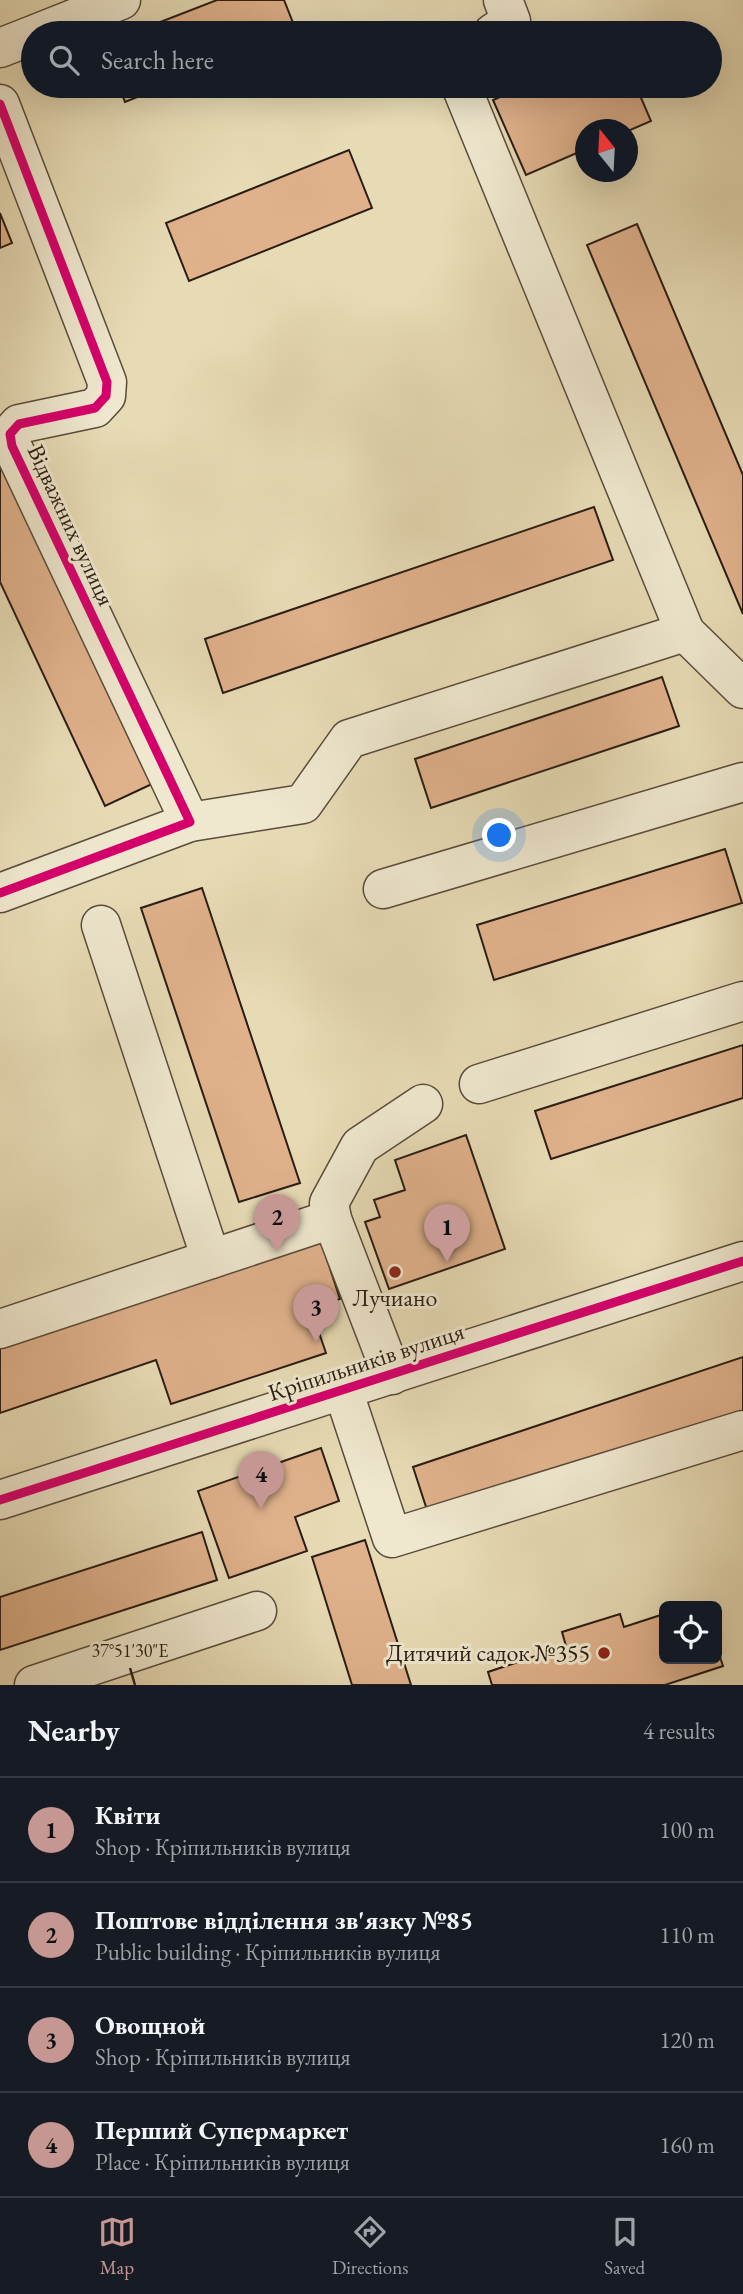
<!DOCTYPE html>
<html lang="en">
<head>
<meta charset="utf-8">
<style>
  :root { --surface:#171b24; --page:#242831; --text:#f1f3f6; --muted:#9ea1a6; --line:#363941; --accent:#c59692 }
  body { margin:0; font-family:"EB Garamond",serif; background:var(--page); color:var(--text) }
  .controls { position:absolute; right:21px; bottom:21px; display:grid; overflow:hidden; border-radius:10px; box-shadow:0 7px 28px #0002 }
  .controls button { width:63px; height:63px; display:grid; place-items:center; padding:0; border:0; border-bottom:2px solid var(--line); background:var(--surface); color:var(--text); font:35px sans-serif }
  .compass { position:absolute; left:575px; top:119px; width:63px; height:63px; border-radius:50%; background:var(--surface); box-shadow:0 7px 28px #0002; rotate:342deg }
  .you { position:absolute; left:500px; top:836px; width:24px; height:24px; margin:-18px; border:5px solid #fff; border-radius:50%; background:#1a73e8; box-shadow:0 0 0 10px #1a73e833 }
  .badge { display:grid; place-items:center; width:46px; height:46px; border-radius:50%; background:var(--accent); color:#111; font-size:23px; font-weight:700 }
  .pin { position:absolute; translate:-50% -58px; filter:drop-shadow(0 2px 4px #0008) }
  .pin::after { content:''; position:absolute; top:37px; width:24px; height:21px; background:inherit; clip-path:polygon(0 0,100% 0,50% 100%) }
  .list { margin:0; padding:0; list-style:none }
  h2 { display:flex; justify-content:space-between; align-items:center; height:91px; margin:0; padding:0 28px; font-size:30px }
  h2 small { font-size:23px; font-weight:400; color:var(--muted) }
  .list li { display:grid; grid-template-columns:46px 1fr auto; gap:21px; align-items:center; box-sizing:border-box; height:105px; padding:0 28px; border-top:2px solid var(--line) }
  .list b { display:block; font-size:26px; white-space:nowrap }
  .list p { margin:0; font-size:23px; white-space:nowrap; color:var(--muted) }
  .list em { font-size:23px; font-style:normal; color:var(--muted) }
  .icon { flex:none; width:38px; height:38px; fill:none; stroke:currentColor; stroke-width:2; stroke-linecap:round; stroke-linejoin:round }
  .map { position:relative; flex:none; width:743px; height:1685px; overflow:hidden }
  .search { position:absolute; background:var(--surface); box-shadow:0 7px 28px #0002; left:21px; right:21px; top:21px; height:77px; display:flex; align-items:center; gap:18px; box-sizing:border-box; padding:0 24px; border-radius:38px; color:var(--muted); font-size:26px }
  .sheet { height:511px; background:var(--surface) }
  nav { display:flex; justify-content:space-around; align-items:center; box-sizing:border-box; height:98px; border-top:2px solid var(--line); background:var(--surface); font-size:19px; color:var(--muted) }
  nav a { display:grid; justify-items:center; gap:4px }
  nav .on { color:var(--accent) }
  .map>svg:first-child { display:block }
  .building { fill:#e0b28c; stroke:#2a1d14; stroke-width:2 }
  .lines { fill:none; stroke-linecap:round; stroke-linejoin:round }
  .minor-casing { stroke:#594c3c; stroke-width:41 }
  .minor { stroke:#efe8cf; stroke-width:38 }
  .cycleway-casing { stroke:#efe8cf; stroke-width:13 }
  .cycleway { stroke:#d6006c; stroke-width:9 }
  .ticks { fill:none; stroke:#2a1d14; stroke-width:2.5 }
  .poi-dot { fill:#8f2418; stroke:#efe8cf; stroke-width:2.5 }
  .labels { text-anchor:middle; stroke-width:6; stroke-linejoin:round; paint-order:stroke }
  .street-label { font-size:24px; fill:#2a1d14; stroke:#efe8cf }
  .poi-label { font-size:24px; fill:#2a1d14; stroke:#efe8cf }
  .ticks-label { font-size:18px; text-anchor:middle; fill:#2a1d14; stroke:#efe8cf; stroke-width:6; stroke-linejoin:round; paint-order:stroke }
</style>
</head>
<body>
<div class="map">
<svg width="743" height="1685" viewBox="0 0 743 1685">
  <rect width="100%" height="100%" fill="#e7dbb5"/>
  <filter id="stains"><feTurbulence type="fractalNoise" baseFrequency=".00286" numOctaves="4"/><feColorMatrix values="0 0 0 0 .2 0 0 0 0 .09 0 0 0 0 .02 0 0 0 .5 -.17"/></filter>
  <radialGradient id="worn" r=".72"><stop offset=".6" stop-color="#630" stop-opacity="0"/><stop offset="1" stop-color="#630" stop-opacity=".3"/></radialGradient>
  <g class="building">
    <polygon points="217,0 284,0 297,33 132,33"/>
    <polygon points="119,86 165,86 125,102"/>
    <polygon points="525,86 636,86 651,121 628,131 628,130 586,130 586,149 526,175 493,100"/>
    <polygon points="349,150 372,208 189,281 166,223"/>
    <polygon points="0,213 12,243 0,248"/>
    <polygon points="637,224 743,475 743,614 587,245"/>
    <polygon points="0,461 152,784 105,806 0,582"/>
    <polygon points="594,507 613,560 223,693 205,639"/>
    <polygon points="662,677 679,726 431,808 415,759"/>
    <polygon points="725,849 742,903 494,980 477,925"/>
    <polygon points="202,888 300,1183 239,1202 141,908"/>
    <polygon points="743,1045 743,1098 551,1159 535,1111"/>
    <polygon points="466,1135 505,1249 389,1289 365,1222 380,1217 374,1200 405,1190 395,1160"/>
    <polygon points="320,1238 340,1299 311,1309 326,1353 171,1404 156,1360 0,1413 0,1345"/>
    <polygon points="743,1357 743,1412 429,1516 413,1467"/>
    <polygon points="321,1448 339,1501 295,1517 307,1551 229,1578 198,1491"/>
    <polygon points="202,1532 217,1580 0,1650 0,1597"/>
    <polygon points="365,1540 411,1685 352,1685 312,1557"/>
    <polygon points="620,1614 624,1627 664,1614 664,1659 717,1659 717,1648 723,1666 665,1685 492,1685 488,1672 566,1646 562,1632"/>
  </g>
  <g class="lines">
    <g class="minor-casing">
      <g id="minor">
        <polyline points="38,33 121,0"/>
        <polyline points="493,33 511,21 503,0"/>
        <polyline points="0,48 33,35"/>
        <polyline points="461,86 685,632"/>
        <polyline points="0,104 107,382 106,396 95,408 19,424 10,434 12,446 190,822"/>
        <polyline points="383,889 743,782"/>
        <polyline points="0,893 190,822 303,804 349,739 685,632 743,689"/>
        <polyline points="101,925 211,1259"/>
        <polyline points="479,1084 743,1001"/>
        <polyline points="0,1329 332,1219"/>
        <polyline points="392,1375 332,1219 329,1203 360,1146 423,1104"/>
        <polyline points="343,1390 392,1538 743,1430"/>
        <polyline points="0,1500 743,1261"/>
        <polyline points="34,1685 257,1611"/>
      </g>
    </g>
    <use href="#minor" class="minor"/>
    <g class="cycleway-casing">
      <g id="cycleway">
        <polyline points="0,104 107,382 106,396 95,408 19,424 10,434 12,446 190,822 0,893"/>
        <polyline points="0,1500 743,1261"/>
      </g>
    </g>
    <use href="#cycleway" class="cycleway"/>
  </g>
  <path class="ticks" d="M130 1668 135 1685"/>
  <g class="poi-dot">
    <circle cx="395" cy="1272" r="7"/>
    <circle cx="604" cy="1653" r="7"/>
  </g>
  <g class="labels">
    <g class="street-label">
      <text transform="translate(71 525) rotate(65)" y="8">Відважних вулиця</text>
      <text transform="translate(366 1362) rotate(-18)" y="8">Кріпильників вулиця</text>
    </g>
    <g class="poi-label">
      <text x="395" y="1306">Лучиано</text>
      <text x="590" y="1661" text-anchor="end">Дитячий садок №355</text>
    </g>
  </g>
  <g class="ticks-label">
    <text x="130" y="1657">37°51'30"E</text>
  </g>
  <rect width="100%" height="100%" filter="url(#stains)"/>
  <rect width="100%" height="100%" fill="url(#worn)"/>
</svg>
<div class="controls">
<button><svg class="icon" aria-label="locate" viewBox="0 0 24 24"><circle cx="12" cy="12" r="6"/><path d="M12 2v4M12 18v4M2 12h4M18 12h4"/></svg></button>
</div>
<svg class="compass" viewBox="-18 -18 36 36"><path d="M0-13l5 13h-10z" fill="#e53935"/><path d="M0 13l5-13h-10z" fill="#9ea1a6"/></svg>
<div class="you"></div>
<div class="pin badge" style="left:447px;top:1262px">1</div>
<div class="pin badge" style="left:277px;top:1252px">2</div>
<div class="pin badge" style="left:316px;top:1342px">3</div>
<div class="pin badge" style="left:261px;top:1509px">4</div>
<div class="search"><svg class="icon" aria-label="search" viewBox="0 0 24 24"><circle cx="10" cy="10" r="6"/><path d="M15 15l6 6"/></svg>Search here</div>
</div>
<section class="sheet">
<h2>Nearby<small>4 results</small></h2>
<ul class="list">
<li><span class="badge">1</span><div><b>Квіти</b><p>Shop · Кріпильників вулиця</p></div><em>100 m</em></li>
<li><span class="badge">2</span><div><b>Поштове відділення зв'язку №85</b><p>Public building · Кріпильників вулиця</p></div><em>110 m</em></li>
<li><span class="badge">3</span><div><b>Овощной</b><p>Shop · Кріпильників вулиця</p></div><em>120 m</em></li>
<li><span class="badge">4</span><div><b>Перший Супермаркет</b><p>Place · Кріпильників вулиця</p></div><em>160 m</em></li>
</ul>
</section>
<nav>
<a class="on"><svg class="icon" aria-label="map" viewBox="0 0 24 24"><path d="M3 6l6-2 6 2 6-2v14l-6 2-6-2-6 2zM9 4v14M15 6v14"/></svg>Map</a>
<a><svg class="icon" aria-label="directions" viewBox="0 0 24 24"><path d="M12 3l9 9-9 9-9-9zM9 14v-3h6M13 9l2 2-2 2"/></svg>Directions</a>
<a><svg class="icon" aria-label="saved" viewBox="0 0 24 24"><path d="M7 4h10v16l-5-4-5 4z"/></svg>Saved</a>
</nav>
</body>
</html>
